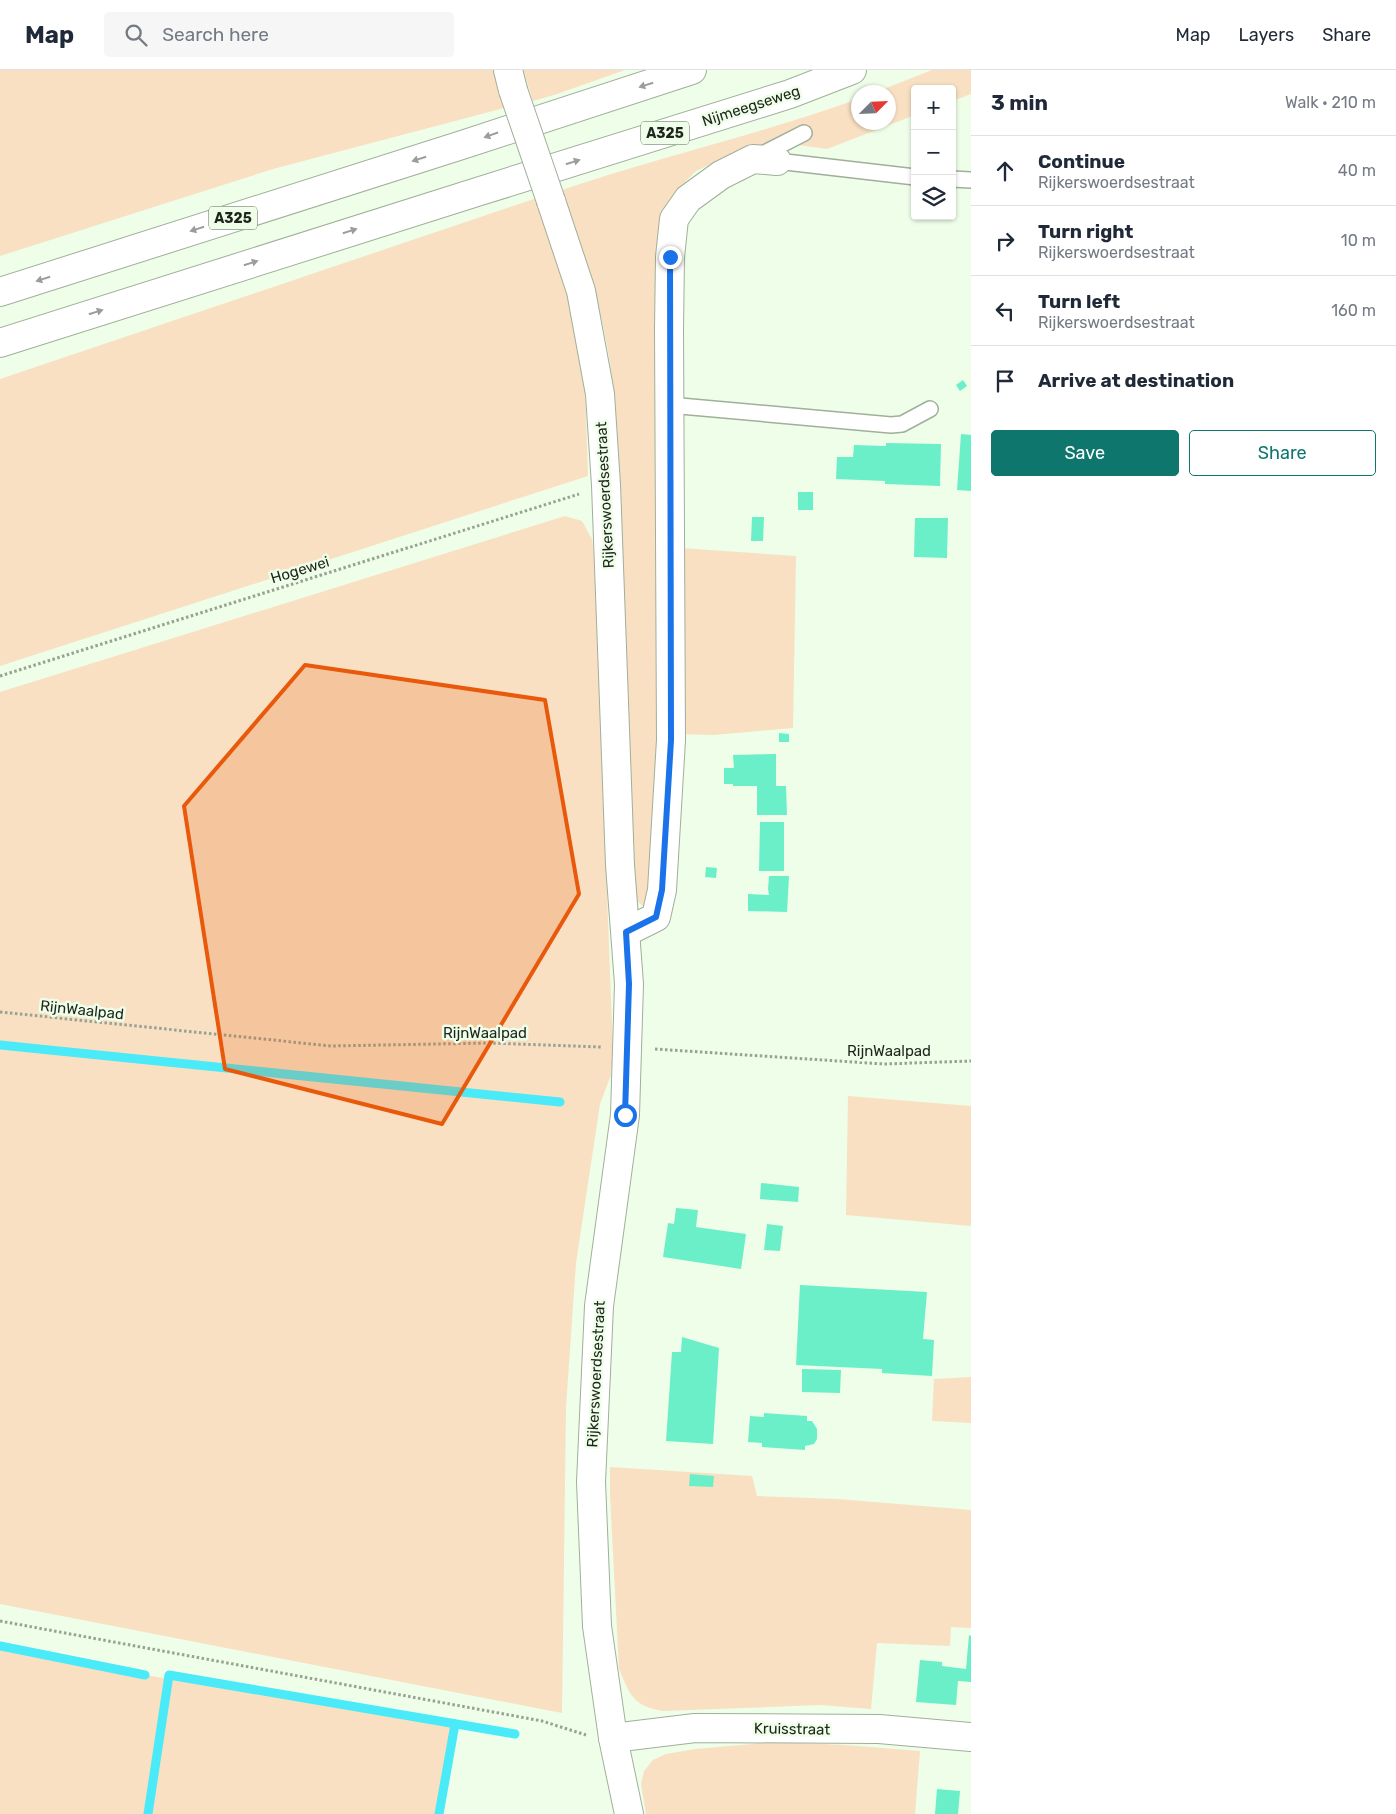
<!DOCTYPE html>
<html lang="en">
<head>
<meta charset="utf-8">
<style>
  :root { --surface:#fff; --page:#f6f6f7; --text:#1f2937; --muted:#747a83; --line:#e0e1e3; --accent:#0f766e }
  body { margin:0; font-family:Rubik,sans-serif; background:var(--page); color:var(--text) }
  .controls { position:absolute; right:15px; top:15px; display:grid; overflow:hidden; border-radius:5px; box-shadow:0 1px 4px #0004 }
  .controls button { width:45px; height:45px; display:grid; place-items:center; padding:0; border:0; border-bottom:1px solid var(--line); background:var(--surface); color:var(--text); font:25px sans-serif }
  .compass { position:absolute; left:851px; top:15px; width:45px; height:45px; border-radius:50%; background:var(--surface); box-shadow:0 1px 4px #0004; rotate:66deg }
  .stop { position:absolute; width:15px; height:15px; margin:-11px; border:4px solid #1a73e8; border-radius:50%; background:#fff }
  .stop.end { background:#1a73e8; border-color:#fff; box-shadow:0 1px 5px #0008 }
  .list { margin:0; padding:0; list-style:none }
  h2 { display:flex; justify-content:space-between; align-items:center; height:65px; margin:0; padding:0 20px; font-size:21px }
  h2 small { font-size:16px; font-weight:400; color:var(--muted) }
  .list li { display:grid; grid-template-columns:32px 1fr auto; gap:15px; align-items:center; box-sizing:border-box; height:70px; padding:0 20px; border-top:1px solid var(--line) }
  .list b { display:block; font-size:19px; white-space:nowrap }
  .list p { margin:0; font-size:16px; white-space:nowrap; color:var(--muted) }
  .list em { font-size:16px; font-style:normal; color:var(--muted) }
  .actions { display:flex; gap:10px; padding:15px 20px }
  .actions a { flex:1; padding:11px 0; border:1px solid var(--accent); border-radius:5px; text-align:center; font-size:18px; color:var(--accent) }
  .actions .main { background:var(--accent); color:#fff }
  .icon { flex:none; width:28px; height:28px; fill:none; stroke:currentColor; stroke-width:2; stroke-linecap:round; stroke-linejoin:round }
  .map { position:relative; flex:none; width:971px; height:1744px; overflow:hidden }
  header { display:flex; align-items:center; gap:30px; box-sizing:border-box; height:70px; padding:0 25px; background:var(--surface); border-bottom:1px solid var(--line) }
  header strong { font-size:24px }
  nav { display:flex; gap:28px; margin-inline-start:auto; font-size:18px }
  .search { width:350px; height:45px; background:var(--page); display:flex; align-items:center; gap:12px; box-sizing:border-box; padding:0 18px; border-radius:5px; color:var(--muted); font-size:19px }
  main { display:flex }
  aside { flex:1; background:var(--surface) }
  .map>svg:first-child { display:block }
  .green { fill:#f9e0c3 }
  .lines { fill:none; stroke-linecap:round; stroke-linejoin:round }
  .stream { stroke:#4beaf8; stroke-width:9 }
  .building { fill:#6befc8 }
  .lane-casing { stroke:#a0af9a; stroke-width:18 }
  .street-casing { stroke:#a0af9a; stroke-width:30 }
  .highway-casing { stroke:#a0af9a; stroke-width:30 }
  .path { stroke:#97a292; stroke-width:3; stroke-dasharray:2.5 2.5; stroke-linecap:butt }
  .lane { stroke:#fff; stroke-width:15 }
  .street { stroke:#fff; stroke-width:28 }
  .highway { stroke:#fff; stroke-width:28 }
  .street-bridge-casing { stroke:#a0af9a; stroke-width:30; stroke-linecap:butt }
  .street-bridge { stroke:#fff; stroke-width:28 }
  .oneway { fill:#9a9d99 }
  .route { stroke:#1a73e8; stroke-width:6 }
  .marked { fill:#e8590c; fill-opacity:0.2; stroke:#e8590c; stroke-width:4; stroke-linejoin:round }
  .labels { text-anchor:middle; stroke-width:5; stroke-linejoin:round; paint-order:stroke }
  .shield { fill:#eefee8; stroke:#5d665a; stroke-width:1 }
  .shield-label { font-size:14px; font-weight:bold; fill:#1f251d }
  .street-label { font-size:15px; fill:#1f251d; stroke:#eefee8 }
</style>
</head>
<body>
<header>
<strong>Map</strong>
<div class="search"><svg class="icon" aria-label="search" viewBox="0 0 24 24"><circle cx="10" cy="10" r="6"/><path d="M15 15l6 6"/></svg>Search here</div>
<nav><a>Map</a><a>Layers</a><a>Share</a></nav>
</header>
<main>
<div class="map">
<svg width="971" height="1744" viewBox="0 0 971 1744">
  <rect width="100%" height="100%" fill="#eefee8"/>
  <g class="green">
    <polygon points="0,0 496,0 508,37 273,99 0,186"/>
    <polygon points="523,0 625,0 557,24 533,31"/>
    <path d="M932 0H971V24L952 31V19H915V45L827 79 798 75H751L696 101 680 117 669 136 656 827 644 837 632 827 618 397C616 363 615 328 610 294 602 237 581 175 562 120 660 87 761 64 858 29V52H888V22H876Z"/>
    <polygon points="537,128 576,248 585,316 588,406 0,596 0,309"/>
    <polygon points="565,446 582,451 592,469 594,483 613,981 611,1005 600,1034 576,1193 566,1337 562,1643 0,1534 0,622"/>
    <polygon points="681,478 796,486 793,658 713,665 677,664"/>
    <polygon points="848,1026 971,1036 971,1156 846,1145"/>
    <polygon points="971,1307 971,1353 932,1351 934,1309"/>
    <path d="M610 1397 752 1406 757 1426 838 1429 971 1440V1558L951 1557 950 1576 877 1573 871 1639 820 1635 663 1641C633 1636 630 1625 619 1599L610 1425Z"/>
    <polygon points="0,1576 145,1605 455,1654 440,1744 0,1744"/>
    <polygon points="776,1672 845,1675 920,1681 915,1744 646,1744 641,1714 644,1701 653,1690 666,1684 695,1679"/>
  </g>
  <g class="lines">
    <g class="stream">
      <polyline points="0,975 560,1032"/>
      <polyline points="0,1576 145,1605"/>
      <polyline points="148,1744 169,1605 515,1664"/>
      <polyline points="439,1744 455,1654"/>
    </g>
  </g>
  <g class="building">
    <polygon points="963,310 967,316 960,321 956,315"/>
    <polygon points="961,364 971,365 971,421 957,420"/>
    <polygon points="886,373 941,374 940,416 885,414 885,411 836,409 837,387 853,387 854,375 886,376"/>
    <rect x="798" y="422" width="15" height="18"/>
    <polygon points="752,447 764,447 763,471 751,471"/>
    <polygon points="915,448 948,448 947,488 914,487"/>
    <polygon points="779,663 789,664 789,672 779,672"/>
    <polygon points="776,684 776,716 786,716 787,745 757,745 757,716 733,716 733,714 724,714 724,698 734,698 733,685"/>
    <polygon points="760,752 784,752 784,801 759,801"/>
    <polygon points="706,797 717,798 716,808 705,807"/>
    <polygon points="769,806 789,806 787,842 748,841 748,824 769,825 768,819"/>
    <polygon points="761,1113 799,1117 798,1132 760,1129"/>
    <polygon points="676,1138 698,1140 696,1157 746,1164 741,1199 663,1187 668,1153 674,1154"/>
    <polygon points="767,1154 783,1156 780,1181 764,1180"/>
    <polygon points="800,1215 927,1222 923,1269 934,1270 932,1306 882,1303 882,1299 796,1295"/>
    <polygon points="682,1267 719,1278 713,1374 666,1371 672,1282 681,1282"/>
    <polygon points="802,1299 841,1300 840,1323 802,1322"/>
    <polygon points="764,1343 807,1346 807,1351 812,1351 817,1359 817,1369 814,1374 805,1376 805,1380 762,1377 762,1373 748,1372 750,1346 764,1347"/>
    <polygon points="690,1404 714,1406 713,1417 689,1416"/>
    <polygon points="969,1565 971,1566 971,1612 958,1611 956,1635 916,1632 920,1590 942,1592 942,1596 966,1599"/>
    <polygon points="937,1719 960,1721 958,1744 935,1744"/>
  </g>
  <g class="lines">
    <g class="lane-casing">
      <g id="lane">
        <polyline points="759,86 804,63"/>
        <polyline points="777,91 915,107"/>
        <polyline points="952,109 971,110"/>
        <polyline points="669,335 891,355 902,354 930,339"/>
      </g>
    </g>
    <g class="street-casing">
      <g id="street">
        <polyline points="508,0 513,20"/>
        <polyline points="551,131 581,221 600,324 606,415 620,795 629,914 625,1045 599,1236 591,1412 597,1556 613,1668 629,1744"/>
        <polyline points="626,862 656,847 662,820 671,670 669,259 670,187 674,149 688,129 721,105 753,89 777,91"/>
        <polyline points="613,1668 695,1658 879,1659 971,1667"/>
      </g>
    </g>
    <g class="highway-casing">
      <g id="highway">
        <polyline points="0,222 465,74 692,0"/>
        <polyline points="0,273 477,122 790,24 852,0"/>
      </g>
    </g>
    <g class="path">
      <polyline points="0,606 579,424"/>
      <polyline points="0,942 331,976 489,973 601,977"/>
      <polyline points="655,979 884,994 971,991"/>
      <polyline points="0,1551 542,1651 586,1665"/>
    </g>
    <use href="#lane" class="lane"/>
    <use href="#street" class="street"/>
    <use href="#highway" class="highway"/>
    <g class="street-bridge-casing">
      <polyline id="street-bridge" points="513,20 551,131"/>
    </g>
    <use href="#street-bridge" class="street-bridge"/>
  </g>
  <defs><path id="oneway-solid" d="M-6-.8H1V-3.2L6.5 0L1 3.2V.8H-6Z" transform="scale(1.25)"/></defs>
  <g class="oneway">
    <use href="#oneway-solid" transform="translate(646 15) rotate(162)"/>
    <use href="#oneway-solid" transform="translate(491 65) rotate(161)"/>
    <use href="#oneway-solid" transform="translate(419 89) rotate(162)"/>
    <use href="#oneway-solid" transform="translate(573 92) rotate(-17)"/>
    <use href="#oneway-solid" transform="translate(197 159) rotate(162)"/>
    <use href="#oneway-solid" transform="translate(350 161) rotate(-18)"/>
    <use href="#oneway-solid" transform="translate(251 193) rotate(-18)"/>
    <use href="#oneway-solid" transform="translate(43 209) rotate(162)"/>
    <use href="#oneway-solid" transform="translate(96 242) rotate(-18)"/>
  </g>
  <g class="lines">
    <polyline class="route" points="625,1045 629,914 626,862 656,847 662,820 671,670 670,187"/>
  </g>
  <path class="marked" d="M305 595 545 630 579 824 442 1054 225 999 184 736Z"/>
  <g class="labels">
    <g class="shield">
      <rect x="641" y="51.5" width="48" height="23" rx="4"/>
      <rect x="209" y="136.5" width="48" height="23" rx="4"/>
    </g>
    <g class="shield-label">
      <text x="665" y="68">A325</text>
      <text x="233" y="153">A325</text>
    </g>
    <g class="street-label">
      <text transform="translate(751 36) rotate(-18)" y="5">Nijmeegseweg</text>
      <text transform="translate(605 425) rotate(-93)" y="5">Rijkerswoerdsestraat</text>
      <text transform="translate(300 500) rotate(-17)" y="5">Hogewei</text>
      <text transform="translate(82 940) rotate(6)" y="5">RijnWaalpad</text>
      <text x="485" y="968">RijnWaalpad</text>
      <text x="889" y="986">RijnWaalpad</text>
      <text transform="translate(596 1304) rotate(-87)" y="5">Rijkerswoerdsestraat</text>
      <text transform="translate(792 1659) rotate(1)" y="5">Kruisstraat</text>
    </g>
  </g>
</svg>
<div class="controls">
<button>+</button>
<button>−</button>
<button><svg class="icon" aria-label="layers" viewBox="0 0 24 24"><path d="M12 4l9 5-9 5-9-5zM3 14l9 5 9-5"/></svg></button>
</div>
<svg class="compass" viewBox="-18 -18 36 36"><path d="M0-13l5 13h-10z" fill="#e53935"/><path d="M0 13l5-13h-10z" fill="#747a83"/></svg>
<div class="stop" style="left:625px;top:1045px"></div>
<div class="stop end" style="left:670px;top:187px"></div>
</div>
<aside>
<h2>3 min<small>Walk · 210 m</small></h2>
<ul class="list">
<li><svg class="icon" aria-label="ahead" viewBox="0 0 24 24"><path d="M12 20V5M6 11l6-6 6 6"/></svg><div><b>Continue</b><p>Rijkerswoerdsestraat</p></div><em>40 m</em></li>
<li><svg class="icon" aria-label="right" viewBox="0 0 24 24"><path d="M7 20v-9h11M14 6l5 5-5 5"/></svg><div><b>Turn right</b><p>Rijkerswoerdsestraat</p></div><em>10 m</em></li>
<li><svg class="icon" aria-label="left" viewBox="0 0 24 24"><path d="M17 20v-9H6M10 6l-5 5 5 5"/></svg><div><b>Turn left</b><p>Rijkerswoerdsestraat</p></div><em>160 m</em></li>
<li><svg class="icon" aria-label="arrive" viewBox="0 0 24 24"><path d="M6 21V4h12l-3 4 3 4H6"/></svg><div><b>Arrive at destination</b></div></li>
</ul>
<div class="actions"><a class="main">Save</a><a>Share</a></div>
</aside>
</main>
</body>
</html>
